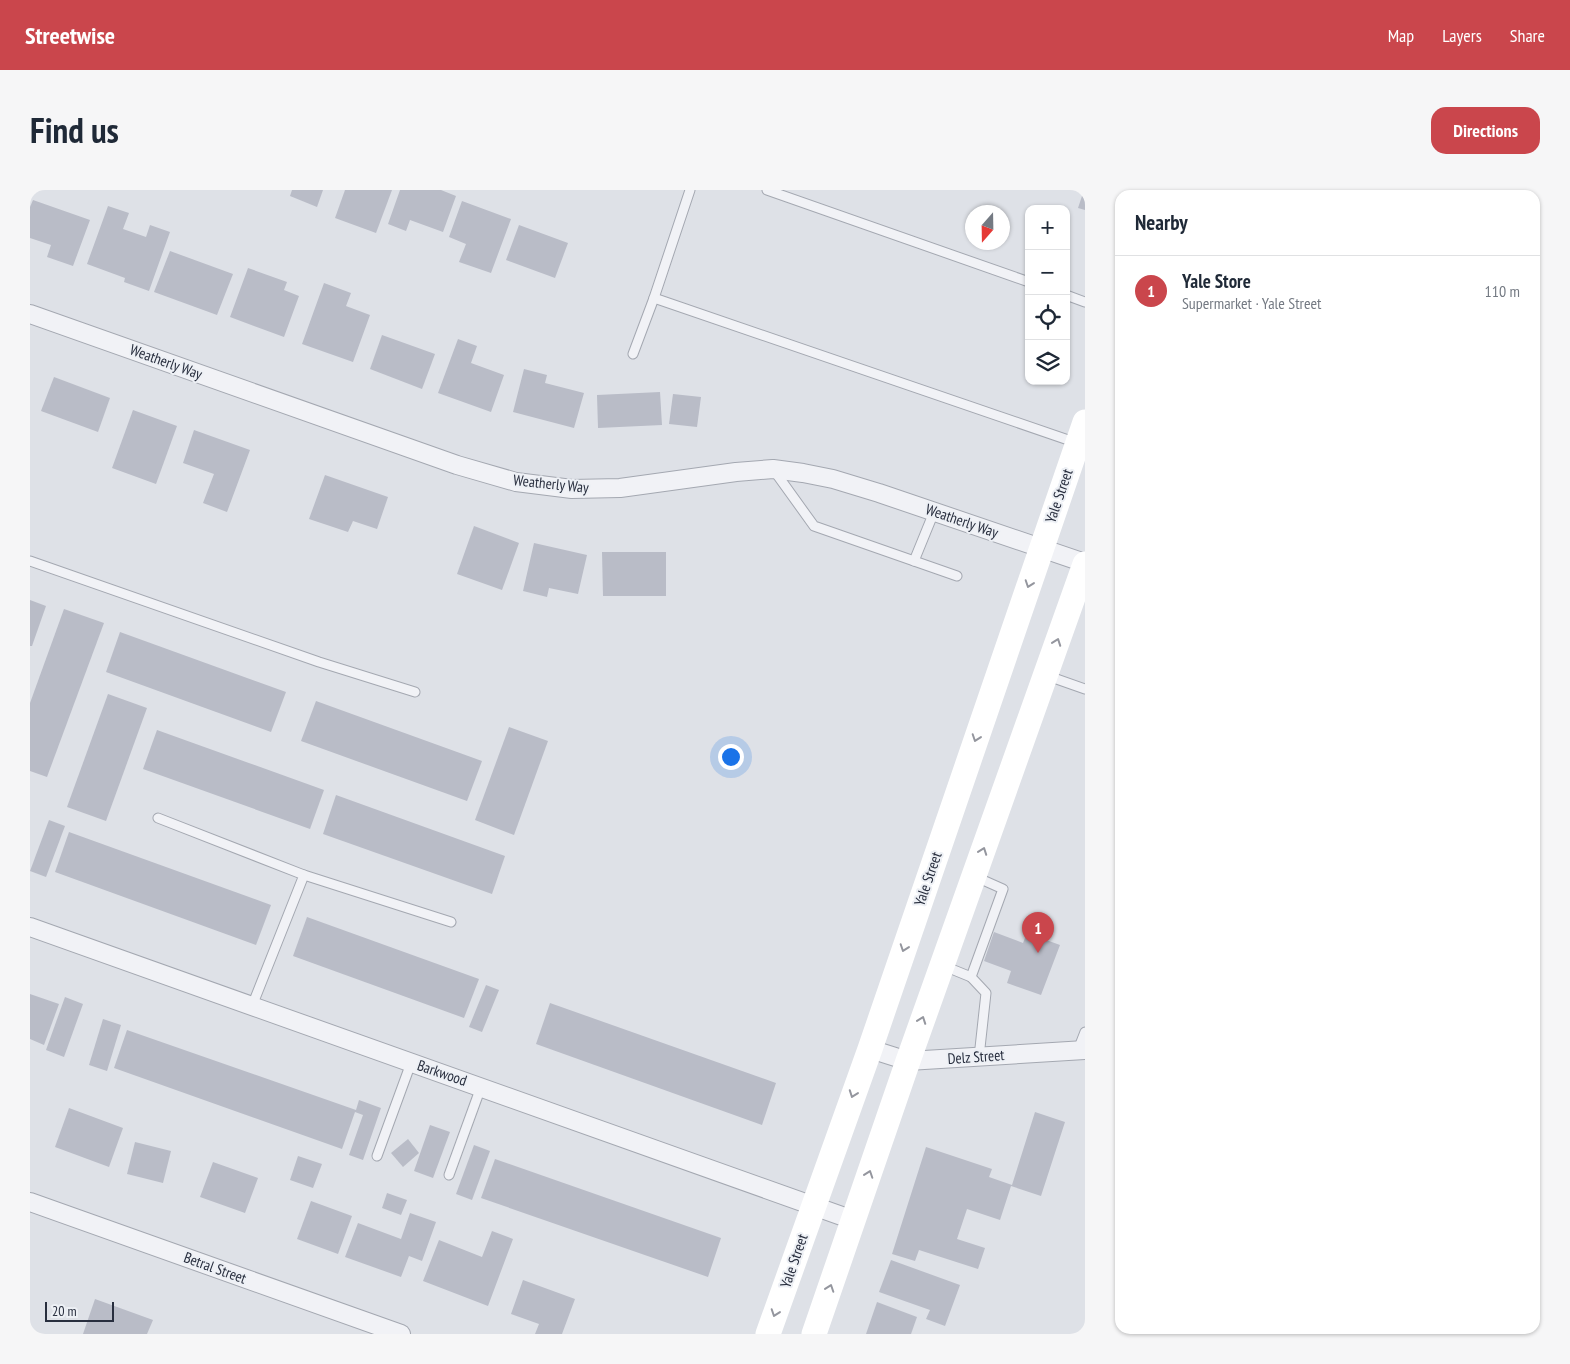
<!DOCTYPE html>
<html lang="en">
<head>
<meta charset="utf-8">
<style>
  :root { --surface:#fff; --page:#f6f6f7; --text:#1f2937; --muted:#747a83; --line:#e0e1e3; --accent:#ca464c }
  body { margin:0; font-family:"PT Sans Narrow",sans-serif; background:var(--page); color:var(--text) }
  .controls { position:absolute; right:15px; top:15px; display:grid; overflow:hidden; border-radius:10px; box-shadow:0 1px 4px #0004 }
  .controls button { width:45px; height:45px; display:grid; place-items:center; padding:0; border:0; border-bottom:1px solid var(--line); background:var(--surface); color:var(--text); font:25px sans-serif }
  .compass { position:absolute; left:935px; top:15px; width:45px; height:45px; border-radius:50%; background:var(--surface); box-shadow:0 1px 4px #0004; rotate:200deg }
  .scale { position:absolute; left:15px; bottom:12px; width:69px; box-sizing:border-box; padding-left:5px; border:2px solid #282e3e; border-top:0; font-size:14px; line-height:18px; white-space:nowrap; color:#282e3e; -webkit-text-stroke:4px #edf0f5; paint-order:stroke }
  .you { position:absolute; left:700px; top:566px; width:18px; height:18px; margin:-12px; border:4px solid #fff; border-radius:50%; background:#1a73e8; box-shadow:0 0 0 8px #1a73e833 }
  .badge { display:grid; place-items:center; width:32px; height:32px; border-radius:50%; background:var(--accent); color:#fff; font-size:16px; font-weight:700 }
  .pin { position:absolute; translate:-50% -41px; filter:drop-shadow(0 1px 2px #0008) }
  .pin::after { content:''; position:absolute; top:26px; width:18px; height:15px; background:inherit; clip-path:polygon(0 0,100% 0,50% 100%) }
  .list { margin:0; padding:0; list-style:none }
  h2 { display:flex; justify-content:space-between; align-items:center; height:65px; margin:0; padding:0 20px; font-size:21px }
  h2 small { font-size:16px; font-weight:400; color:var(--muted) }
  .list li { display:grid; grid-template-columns:32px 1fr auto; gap:15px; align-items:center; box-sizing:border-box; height:70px; padding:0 20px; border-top:1px solid var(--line) }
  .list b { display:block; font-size:19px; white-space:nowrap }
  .list p { margin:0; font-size:16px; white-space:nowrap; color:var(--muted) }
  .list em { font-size:16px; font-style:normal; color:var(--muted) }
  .icon { flex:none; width:28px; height:28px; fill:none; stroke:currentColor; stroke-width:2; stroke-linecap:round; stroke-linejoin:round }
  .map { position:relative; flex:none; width:1055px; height:1144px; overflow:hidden; border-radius:15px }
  header { display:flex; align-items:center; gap:30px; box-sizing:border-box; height:70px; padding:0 25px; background:var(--accent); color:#fff }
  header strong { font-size:24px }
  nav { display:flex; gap:28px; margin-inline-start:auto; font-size:18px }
  .intro { display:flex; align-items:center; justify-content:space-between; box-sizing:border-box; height:120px; padding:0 30px }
  h1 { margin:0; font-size:35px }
  .button { padding:12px 22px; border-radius:15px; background:var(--accent); color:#fff; font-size:18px; font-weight:700 }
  main { display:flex; gap:30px; padding:0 30px }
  aside { flex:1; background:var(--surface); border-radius:15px; box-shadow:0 1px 4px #0004 }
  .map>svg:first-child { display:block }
  .building { fill:#b9bcc7 }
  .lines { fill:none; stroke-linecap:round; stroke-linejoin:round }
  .lane-casing { stroke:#a4a8b1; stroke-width:11 }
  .street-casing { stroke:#a4a8b1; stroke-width:20 }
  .lane { stroke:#f1f2f6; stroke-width:9 }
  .street { stroke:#f1f2f6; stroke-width:18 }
  .secondary { stroke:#fff; stroke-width:25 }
  .oneway { stroke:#94969e }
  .labels { text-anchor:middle; stroke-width:4; stroke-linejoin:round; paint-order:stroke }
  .street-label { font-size:15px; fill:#282e3e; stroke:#edf0f5 }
</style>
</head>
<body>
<header>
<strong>Streetwise</strong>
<nav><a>Map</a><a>Layers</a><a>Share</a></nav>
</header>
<div class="intro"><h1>Find us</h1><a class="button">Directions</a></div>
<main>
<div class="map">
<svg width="1055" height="1144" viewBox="0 0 1055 1144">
  <rect width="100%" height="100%" fill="#dee1e7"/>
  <g class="building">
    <polygon points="262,0 293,0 287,17 260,6"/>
    <polygon points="315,0 362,0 346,43 305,28"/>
    <polygon points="370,0 411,0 426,6 413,42 380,30 376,41 358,34"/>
    <polygon points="1054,0 1055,0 1055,20 1048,18"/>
    <polygon points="3,10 60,30 43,76 17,67 21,55 0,48 0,17"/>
    <polygon points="432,11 481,29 461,83 429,72 436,54 419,47"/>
    <polygon points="78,16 99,23 93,39 116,47 120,35 140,42 119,101 94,92 95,88 57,74"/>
    <polygon points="489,35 538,53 525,88 476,70"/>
    <polygon points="140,61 203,84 187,125 124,102"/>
    <polygon points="218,78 257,92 254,100 269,106 254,147 200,127"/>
    <polygon points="294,93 321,103 316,116 340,125 323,172 272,154"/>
    <polygon points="352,145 405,164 392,199 340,179"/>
    <polygon points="428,149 447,156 441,173 474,185 461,222 408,203"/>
    <polygon points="494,179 517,185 515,193 554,203 544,238 483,222"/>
    <polygon points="24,187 80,208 68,242 11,221"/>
    <polygon points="630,202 632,235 568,238 567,205"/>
    <polygon points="643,204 671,207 667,237 639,234"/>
    <polygon points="103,220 147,236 126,294 82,278"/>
    <polygon points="164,240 220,260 197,322 173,313 184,284 153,273"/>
    <polygon points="295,285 358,307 347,339 323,331 318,342 279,329"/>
    <polygon points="444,336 489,353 472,400 427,384"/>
    <polygon points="504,353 557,365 548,404 519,398 517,407 493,401"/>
    <polygon points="572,362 636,362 636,406 573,406"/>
    <polygon points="0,410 16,416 2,456 0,456"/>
    <polygon points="34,419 74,433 17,587 0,581 0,513"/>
    <polygon points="90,442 256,502 241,542 76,482"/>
    <polygon points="78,504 117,518 76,631 37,617"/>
    <polygon points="286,511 452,571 437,611 271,551"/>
    <polygon points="479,537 518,551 484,645 445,630"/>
    <polygon points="127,540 294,600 280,639 113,579"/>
    <polygon points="306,605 475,666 462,704 293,644"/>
    <polygon points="19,630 35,636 16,687 0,681"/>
    <polygon points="39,642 241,715 226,755 25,682"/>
    <polygon points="277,727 449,789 434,828 263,766"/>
    <polygon points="964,742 993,753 997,743 1030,755 1011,805 977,793 981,781 954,771"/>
    <polygon points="456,795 469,800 452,842 439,837"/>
    <polygon points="0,804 29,814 14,855 0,849"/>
    <polygon points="35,807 53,814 34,867 16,860"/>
    <polygon points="520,813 746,893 732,935 506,854"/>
    <polygon points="73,829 91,835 77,881 59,875"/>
    <polygon points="97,840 326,920 329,910 351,918 333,970 319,965 333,925 325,922 312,959 84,878"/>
    <polygon points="39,918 93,938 79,977 25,957"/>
    <polygon points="1005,922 1035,932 1011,1006 981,996 970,1030 937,1019 927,1049 955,1058 948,1079 889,1060 885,1071 862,1064 896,957 962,979 959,987 982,995"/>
    <polygon points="400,935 420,942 403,988 384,981"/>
    <polygon points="378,949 389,963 373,977 361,963"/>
    <polygon points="105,952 141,961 133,993 97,984"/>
    <polygon points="444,955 460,961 442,1010 426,1004"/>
    <polygon points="268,966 292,974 283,998 260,990"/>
    <polygon points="465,969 691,1048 678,1087 451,1008"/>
    <polygon points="183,972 228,988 215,1023 170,1007"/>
    <polygon points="357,1003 377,1010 371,1025 352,1018"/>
    <polygon points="281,1011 322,1026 308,1064 267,1049"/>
    <polygon points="380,1023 406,1032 392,1071 379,1066 371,1087 315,1067 328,1033 371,1049"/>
    <polygon points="462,1041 483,1049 458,1116 393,1091 409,1050 452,1067"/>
    <polygon points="861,1070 930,1095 915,1136 896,1129 900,1120 849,1102"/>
    <polygon points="493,1090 545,1109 532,1144 505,1144 509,1134 481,1124"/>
    <polygon points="65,1109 123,1130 117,1144 53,1144"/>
    <polygon points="847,1112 887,1127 881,1144 836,1144"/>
  </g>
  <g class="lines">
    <g class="lane-casing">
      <g id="lane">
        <polyline points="737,0 999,92"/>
        <polyline points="1036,105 1055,112"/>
        <polyline points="624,108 660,0"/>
        <polyline points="603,164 624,108 1047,253"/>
        <polyline points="743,279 784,336 927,386"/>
        <polyline points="0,371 289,472 385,502"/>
        <polyline points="884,371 904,322"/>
        <polyline points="1018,486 1055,499"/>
        <polyline points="128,628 274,685 222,816"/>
        <polyline points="274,685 421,732"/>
        <polyline points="946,687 973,699 941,787 956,803 949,867"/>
        <polyline points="914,776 941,787"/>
        <polyline points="1048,860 1055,842"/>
        <polyline points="347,966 381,873"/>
        <polyline points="419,985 451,897"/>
      </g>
    </g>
    <g class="street-casing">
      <g id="street">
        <polyline points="0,124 427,275 486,292 542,299 590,298 706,282 743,279 773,283 803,289 849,303 1055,373"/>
        <polyline points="0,737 823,1030"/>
        <polyline points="840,859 878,871 1055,860"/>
        <polyline points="0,1012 371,1144"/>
      </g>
    </g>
    <use href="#lane" class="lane"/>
    <use href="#street" class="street"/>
    <g class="secondary">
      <polyline points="738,1144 840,859 1055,232"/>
      <polyline points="784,1144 878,871 1055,374"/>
    </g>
  </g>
  <defs><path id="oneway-chevron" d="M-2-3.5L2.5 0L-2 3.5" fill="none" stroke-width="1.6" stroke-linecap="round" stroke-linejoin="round" transform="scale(1.25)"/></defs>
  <g class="oneway">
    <use href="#oneway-chevron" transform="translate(999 394) rotate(109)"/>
    <use href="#oneway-chevron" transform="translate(1027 452) rotate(-70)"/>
    <use href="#oneway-chevron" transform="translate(946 548) rotate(109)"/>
    <use href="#oneway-chevron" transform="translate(953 661) rotate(-70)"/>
    <use href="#oneway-chevron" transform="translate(874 758) rotate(109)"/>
    <use href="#oneway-chevron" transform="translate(892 830) rotate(-70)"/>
    <use href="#oneway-chevron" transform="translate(823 904) rotate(110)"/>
    <use href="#oneway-chevron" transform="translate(839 984) rotate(-71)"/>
    <use href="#oneway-chevron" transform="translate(800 1098) rotate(-71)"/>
    <use href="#oneway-chevron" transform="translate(745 1123) rotate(109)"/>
  </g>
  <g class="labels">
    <g class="street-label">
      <text transform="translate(136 172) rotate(20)" y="5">Weatherly Way</text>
      <text transform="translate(521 294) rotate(6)" y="5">Weatherly Way</text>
      <text transform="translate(1029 306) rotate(-71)" y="5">Yale Street</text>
      <text transform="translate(932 331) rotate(19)" y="5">Weatherly Way</text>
      <text transform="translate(898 689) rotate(-71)" y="5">Yale Street</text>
      <text transform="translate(946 867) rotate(-4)" y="5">Delz Street</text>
      <text transform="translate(412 883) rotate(19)" y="5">Barkwood</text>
      <text transform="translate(764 1071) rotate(-71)" y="5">Yale Street</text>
      <text transform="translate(185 1078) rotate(20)" y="5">Betral Street</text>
    </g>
  </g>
</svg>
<div class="controls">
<button>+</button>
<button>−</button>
<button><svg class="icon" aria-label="locate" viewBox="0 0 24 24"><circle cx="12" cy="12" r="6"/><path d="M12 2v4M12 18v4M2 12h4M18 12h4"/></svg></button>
<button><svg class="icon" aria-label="layers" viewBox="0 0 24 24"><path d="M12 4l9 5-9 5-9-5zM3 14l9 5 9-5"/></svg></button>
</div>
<svg class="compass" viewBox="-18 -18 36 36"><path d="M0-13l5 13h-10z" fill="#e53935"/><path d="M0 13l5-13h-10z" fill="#747a83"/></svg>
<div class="scale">20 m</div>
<div class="you"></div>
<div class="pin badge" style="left:1008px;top:763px">1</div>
</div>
<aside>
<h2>Nearby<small></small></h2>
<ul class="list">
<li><span class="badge">1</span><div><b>Yale Store</b><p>Supermarket · Yale Street</p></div><em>110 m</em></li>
</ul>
</aside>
</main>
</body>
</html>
